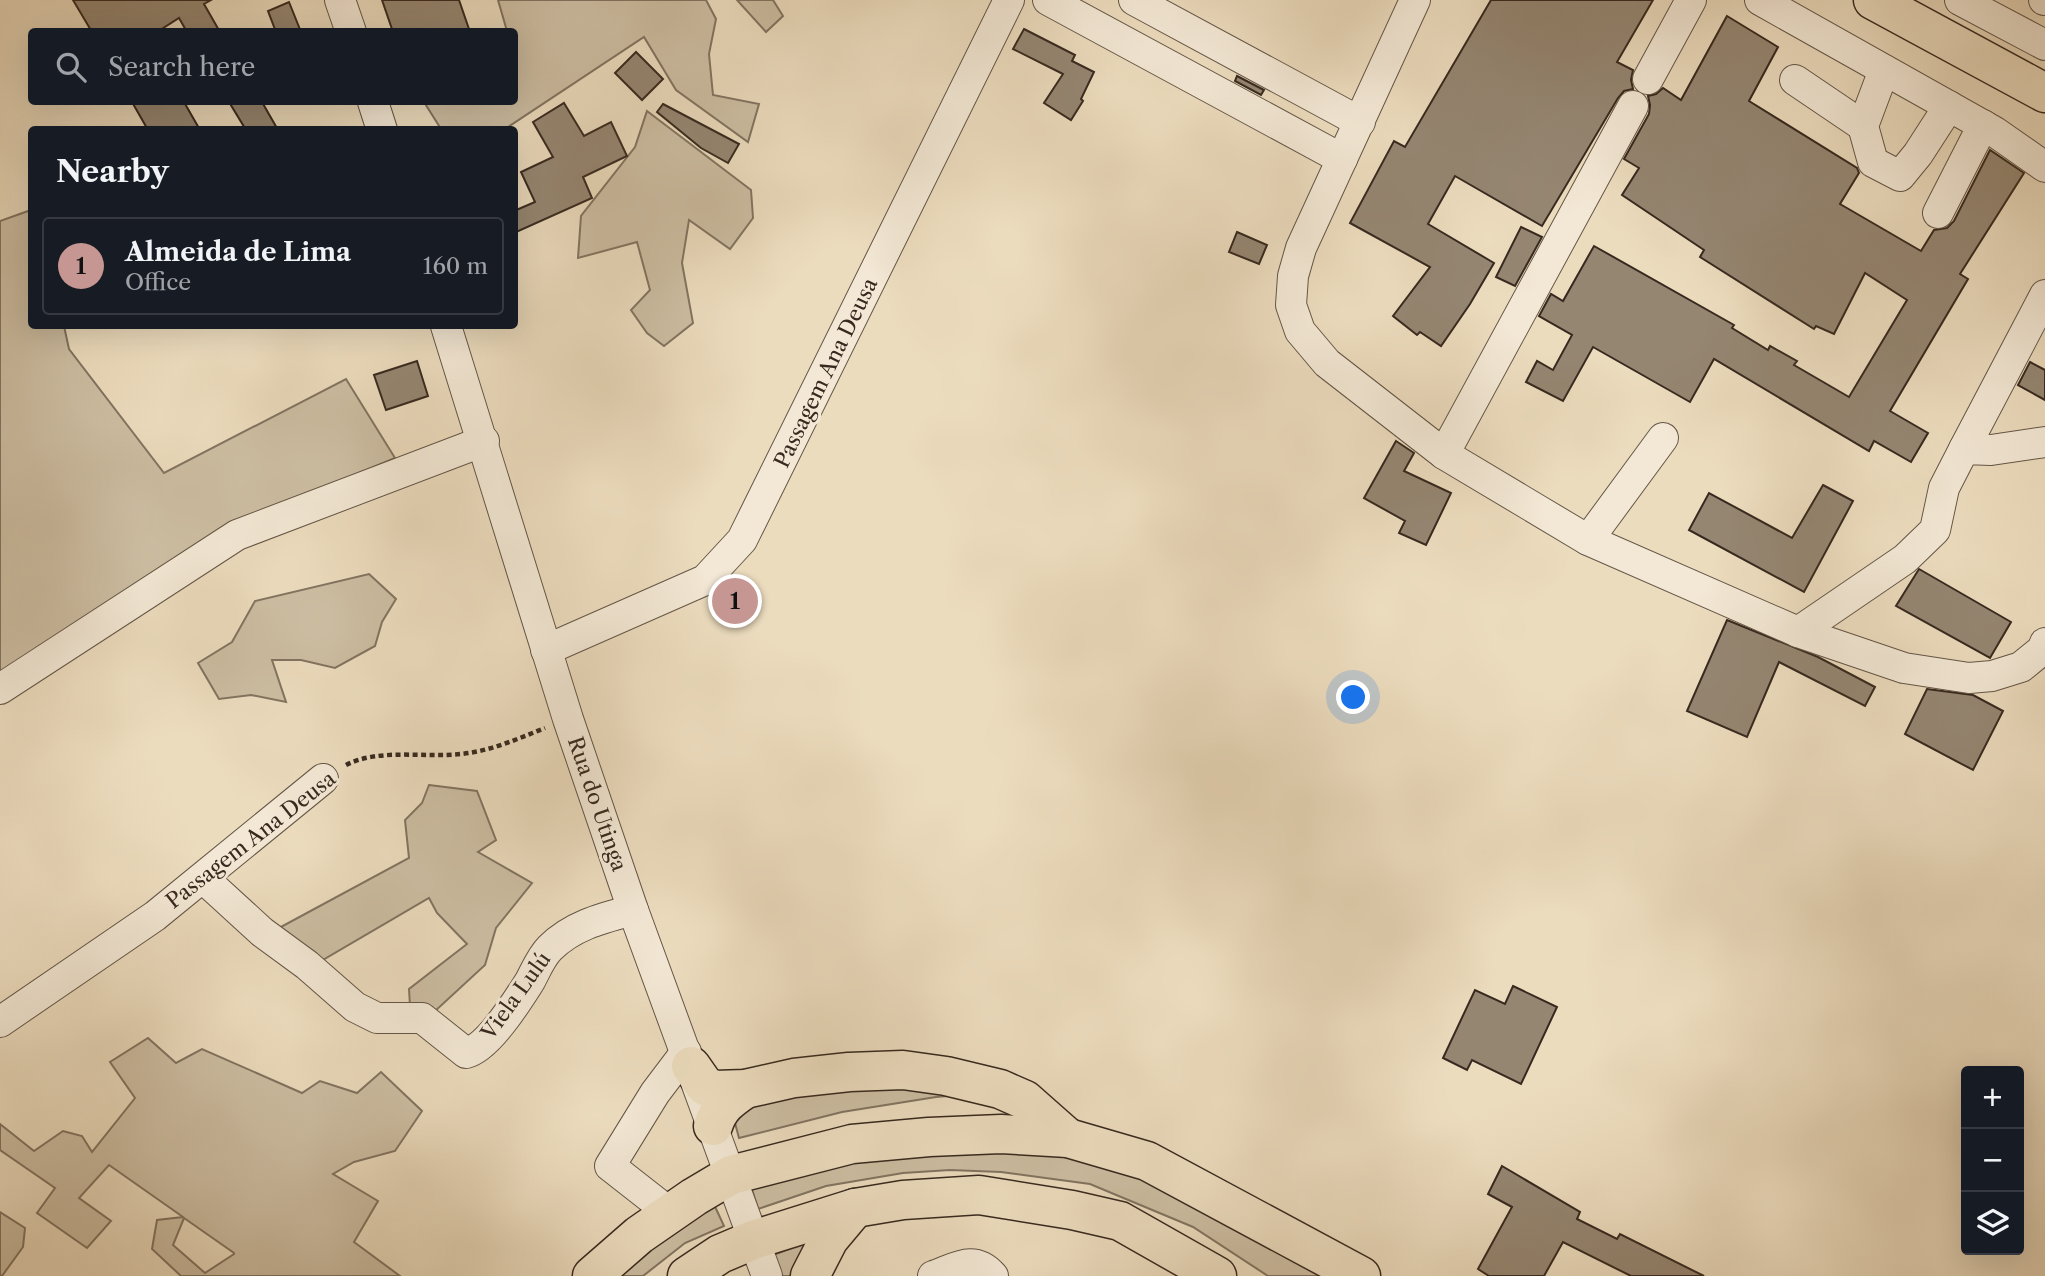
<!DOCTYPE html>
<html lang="en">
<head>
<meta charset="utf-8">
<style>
  :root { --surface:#171b24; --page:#20242c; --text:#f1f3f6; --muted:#9ea1a6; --line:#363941; --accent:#c59692 }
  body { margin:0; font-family:"Libre Caslon Text",serif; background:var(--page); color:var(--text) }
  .controls { position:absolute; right:21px; bottom:21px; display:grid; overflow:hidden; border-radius:7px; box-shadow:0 7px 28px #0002 }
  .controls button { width:63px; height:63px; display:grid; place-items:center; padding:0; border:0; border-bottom:2px solid var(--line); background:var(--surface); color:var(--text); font:35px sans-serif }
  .you { position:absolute; left:1354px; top:698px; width:24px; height:24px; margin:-18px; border:5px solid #fff; border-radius:50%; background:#1a73e8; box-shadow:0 0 0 10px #1a73e833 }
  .badge { display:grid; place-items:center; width:46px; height:46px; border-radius:50%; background:var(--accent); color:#111; font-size:23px; font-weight:700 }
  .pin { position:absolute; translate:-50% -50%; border:4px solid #fff; box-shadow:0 2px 7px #0006 }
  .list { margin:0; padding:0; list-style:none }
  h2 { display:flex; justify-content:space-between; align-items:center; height:91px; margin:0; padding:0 28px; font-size:30px }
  h2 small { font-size:23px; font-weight:400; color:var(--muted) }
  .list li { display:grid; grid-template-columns:46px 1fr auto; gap:21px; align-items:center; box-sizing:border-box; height:98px; margin:0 14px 14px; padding:0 14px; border:2px solid var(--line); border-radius:7px }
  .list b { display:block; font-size:26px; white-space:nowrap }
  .list p { margin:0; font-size:23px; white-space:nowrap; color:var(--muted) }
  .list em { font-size:23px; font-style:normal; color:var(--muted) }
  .icon { flex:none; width:38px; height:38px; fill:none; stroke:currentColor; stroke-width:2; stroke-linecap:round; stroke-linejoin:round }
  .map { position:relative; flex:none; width:2045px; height:1276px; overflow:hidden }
  .search { position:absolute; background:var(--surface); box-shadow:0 7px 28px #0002; left:28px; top:28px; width:490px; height:77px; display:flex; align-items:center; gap:18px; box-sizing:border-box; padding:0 24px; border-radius:7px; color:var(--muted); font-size:26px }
  .panel { position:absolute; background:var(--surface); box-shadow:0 7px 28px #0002; left:28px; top:126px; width:490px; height:203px; border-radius:7px }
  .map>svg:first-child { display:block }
  .green { fill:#cdbea3; stroke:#827461; stroke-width:2; fill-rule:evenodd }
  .building { fill:#958672; stroke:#37291f; stroke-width:2 }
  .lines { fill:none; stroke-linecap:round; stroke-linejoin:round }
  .minor-casing { stroke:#645647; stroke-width:32 }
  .major-casing { stroke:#37291f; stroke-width:41 }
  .highway-casing { stroke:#37291f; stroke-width:41 }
  .path { stroke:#37291f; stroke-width:4.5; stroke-dasharray:5 3.5; stroke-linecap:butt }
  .minor { stroke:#f3e8d5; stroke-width:30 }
  .major { stroke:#ecdcbe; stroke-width:38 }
  .highway { stroke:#ecdcbe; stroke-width:38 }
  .labels { text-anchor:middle; stroke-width:6; stroke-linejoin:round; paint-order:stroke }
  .street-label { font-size:21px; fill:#37291f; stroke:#f3e8d5 }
</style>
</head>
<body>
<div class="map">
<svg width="2045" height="1276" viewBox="0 0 2045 1276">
  <rect width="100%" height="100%" fill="#ecdcbe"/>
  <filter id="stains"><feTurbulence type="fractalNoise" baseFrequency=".00286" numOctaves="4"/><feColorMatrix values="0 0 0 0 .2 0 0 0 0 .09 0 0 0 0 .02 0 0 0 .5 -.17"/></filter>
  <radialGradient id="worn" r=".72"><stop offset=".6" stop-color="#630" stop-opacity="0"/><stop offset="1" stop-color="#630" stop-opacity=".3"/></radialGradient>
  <g class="green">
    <polygon points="498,0 706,0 716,19 709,54 713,95 759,104 748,142 676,90 644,37 505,129 441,129 424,102 514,102 514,32 507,31"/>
    <polygon points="737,0 773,0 783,16 766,32"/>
    <polygon points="647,111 751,190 753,218 730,249 689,220 682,263 693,323 664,346 647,333 631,310 650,290 637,242 578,258 581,216 635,147"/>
    <polygon points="31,210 32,326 64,326 69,349 164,473 346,379 395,458 226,529 0,678 0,221"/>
    <polygon points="369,574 396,599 382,622 375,646 335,668 301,660 272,660 286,702 251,695 219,699 198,663 232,642 255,601"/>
    <polygon points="429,785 477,791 496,840 478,852 532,883 496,928 485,965 433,1013 410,1006 409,989 467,944 437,913 429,898 321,961 279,928 409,858 405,820 422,803"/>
    <path d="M148 1038 176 1063 202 1049 302 1093 320 1081 357 1093 381 1072 422 1111 395 1151 354 1162 333 1174 378 1201 354 1242 400 1276H181L152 1249 157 1220 183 1217 109 1165 79 1198 111 1221 87 1248 37 1213 55 1188 0 1150V1124L34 1151 63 1131 82 1136 92 1152 135 1098 110 1062ZM184 1218 234 1253V1254L205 1273 173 1245Z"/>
    <polygon points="844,1081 1005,1091 936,1097 842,1112 739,1138 731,1108"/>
    <polygon points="1017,1144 1131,1168 1324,1276 1268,1276 1193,1227 1090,1184 1001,1172 950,1170 903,1173 826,1186 758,1209 748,1176 832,1157"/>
    <polygon points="712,1200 724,1226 685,1243 643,1276 606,1276"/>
    <polygon points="0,1212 25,1228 23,1247 2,1276 0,1275"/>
    <polygon points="806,1242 793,1276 778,1276 771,1256"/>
  </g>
  <g class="building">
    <polygon points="73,0 211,0 204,4 220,32 187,32 179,18 157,32 92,32"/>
    <polygon points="382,0 459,0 470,32 393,32"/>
    <polygon points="1491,0 1653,0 1617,62 1633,70 1631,80 1633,89 1624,91 1618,98 1542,226 1455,176 1428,224 1494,263 1470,304 1441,346 1420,332 1417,335 1393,316 1430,267 1350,223 1394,141 1405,147"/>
    <polygon points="289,2 301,32 276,32 268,11"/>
    <polygon points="1727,16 1778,47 1749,101 1857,168 1859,173 1840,204 1921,251 1934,230 1947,228 1954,221 1990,150 2024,173 1960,274 1968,279 1890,411 1928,433 1911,462 1874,441 1869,451 1714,359 1690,402 1593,347 1563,401 1526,382 1537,361 1553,370 1572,335 1539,316 1551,294 1563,301 1594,246 1734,325 1732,328 1768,350 1770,346 1797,361 1794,365 1849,397 1907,300 1865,273 1834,334 1816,326 1814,329 1700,257 1704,250 1622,195 1639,168 1624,159 1649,114 1650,105 1648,96 1656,94 1663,88 1681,100"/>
    <polygon points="1024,29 1075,55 1072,61 1094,72 1081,99 1083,101 1071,120 1044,103 1063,74 1013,49"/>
    <polygon points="636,52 663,79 642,100 615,73"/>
    <polygon points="1237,76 1264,90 1261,95 1235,81"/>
    <polygon points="132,102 184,102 200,130 148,130"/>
    <polygon points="229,102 262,102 278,130 246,130"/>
    <polygon points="564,103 584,136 611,122 627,156 583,177 592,198 514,233 514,211 535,202 521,172 553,157 533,122"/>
    <polygon points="663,104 739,144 728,163 701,148 657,112"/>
    <polygon points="1521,227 1542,237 1515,286 1496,277"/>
    <polygon points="1237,232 1267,245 1259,264 1229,252"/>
    <polygon points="417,361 428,396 386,410 374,375"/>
    <polygon points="2030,362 2045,370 2045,400 2018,385"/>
    <polygon points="1396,441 1414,453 1404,471 1451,493 1426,545 1399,533 1405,521 1364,498"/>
    <polygon points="1823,485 1853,501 1804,592 1689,530 1709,493 1792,538"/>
    <polygon points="1919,569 2011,622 1990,658 1896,606"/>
    <polygon points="1727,620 1818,657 1875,687 1865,706 1779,662 1747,737 1687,711"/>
    <polygon points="1927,689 1973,695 2003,711 1973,770 1905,734"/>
    <polygon points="1513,986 1557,1007 1521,1084 1472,1060 1467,1070 1443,1058 1475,990 1505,1004"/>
    <polygon points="1502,1166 1580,1212 1577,1219 1617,1239 1620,1234 1704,1276 1631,1276 1563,1242 1544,1276 1489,1276 1478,1269 1512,1207 1488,1194"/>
  </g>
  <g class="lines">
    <g class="minor-casing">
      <g id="minor">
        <polyline points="340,0 351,32"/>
        <polyline points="1048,0 1342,159"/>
        <polyline points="1134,0 1360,122"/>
        <polyline points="1415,0 1301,248 1293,276 1291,305 1300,331 1327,363 1444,454 1588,540 1798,632 1904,668 1969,678 1992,676 2021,667 2042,650 2045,643"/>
        <polyline points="1760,0 1995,132 2045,167"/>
        <polyline points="1960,0 2045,45"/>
        <polyline points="2044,0 2045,0"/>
        <polyline points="1884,70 1863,126 1873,162 1900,176 1918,154 1949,106"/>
        <polyline points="1648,79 1691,0"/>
        <polyline points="1795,80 1863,126"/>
        <polyline points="373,102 382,130"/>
        <polyline points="1938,213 1983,125"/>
        <polyline points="446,326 568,719 633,910 767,1276"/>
        <polyline points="1964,449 2045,295"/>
        <polyline points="1444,454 1633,106"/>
        <polyline points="1588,540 1663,438"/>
        <polyline points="1798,632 1905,559 1935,530 1944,488 1964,449 1991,450 2045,442"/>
        <polyline points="546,650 705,580 742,540 1009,0"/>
        <polyline points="0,689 237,535 484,441"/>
        <path d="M203 878 262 932 307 965 355 1007 377 1018H422L466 1053C488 1048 518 1000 530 981 536 970 541 957 550 948 573 925 603 918 633 910"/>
        <polyline points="0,1022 155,916 323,779"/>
        <polyline points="670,1213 610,1166 655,1093 686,1052"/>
        <path d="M933 1276C956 1268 974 1254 993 1276"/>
      </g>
    </g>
    <g class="major-casing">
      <g id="major">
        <polyline points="691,1066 705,1086 715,1090 745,1089 794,1078 849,1072 903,1070 946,1076 1000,1089 1025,1100 1068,1138"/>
        <path d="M713 1126C719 1107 729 1100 745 1089"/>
        <polyline points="592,1276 639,1235 694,1197 731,1175 852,1144 929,1137 1001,1134 1068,1138 1147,1161 1361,1276"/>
        <polyline points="687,1276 720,1254 753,1240 855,1208 903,1200 979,1195 1072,1210 1120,1221 1217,1276"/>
        <polyline points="810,1276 829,1239 855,1208"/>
      </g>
    </g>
    <g class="highway-casing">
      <polyline id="highway" points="1873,0 2045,93"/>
    </g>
    <path class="path" d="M346 765C379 748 425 758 461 754 491 751 517 739 545 728"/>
    <use href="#minor" class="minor"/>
    <use href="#major" class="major"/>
    <use href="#highway" class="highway"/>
  </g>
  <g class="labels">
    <g class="street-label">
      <text transform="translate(826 373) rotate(-64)" y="7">Passagem Ana Deusa</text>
      <text transform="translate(597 804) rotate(71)" y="7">Rua do Utinga</text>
      <text transform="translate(251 840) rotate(-38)" y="7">Passagem Ana Deusa</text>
      <text transform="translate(516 996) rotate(-54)" y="7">Viela Lulú</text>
    </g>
  </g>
  <rect width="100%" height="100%" filter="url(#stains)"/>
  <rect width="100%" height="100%" fill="url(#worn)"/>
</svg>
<div class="controls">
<button>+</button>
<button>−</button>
<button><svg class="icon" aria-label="layers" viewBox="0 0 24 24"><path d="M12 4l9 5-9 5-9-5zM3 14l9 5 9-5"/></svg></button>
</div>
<div class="you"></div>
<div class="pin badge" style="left:735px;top:601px">1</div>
<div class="search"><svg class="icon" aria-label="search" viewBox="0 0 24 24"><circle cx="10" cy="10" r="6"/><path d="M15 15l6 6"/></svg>Search here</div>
<section class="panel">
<h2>Nearby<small></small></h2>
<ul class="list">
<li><span class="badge">1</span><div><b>Almeida de Lima</b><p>Office</p></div><em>160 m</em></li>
</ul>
</section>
</div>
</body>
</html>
